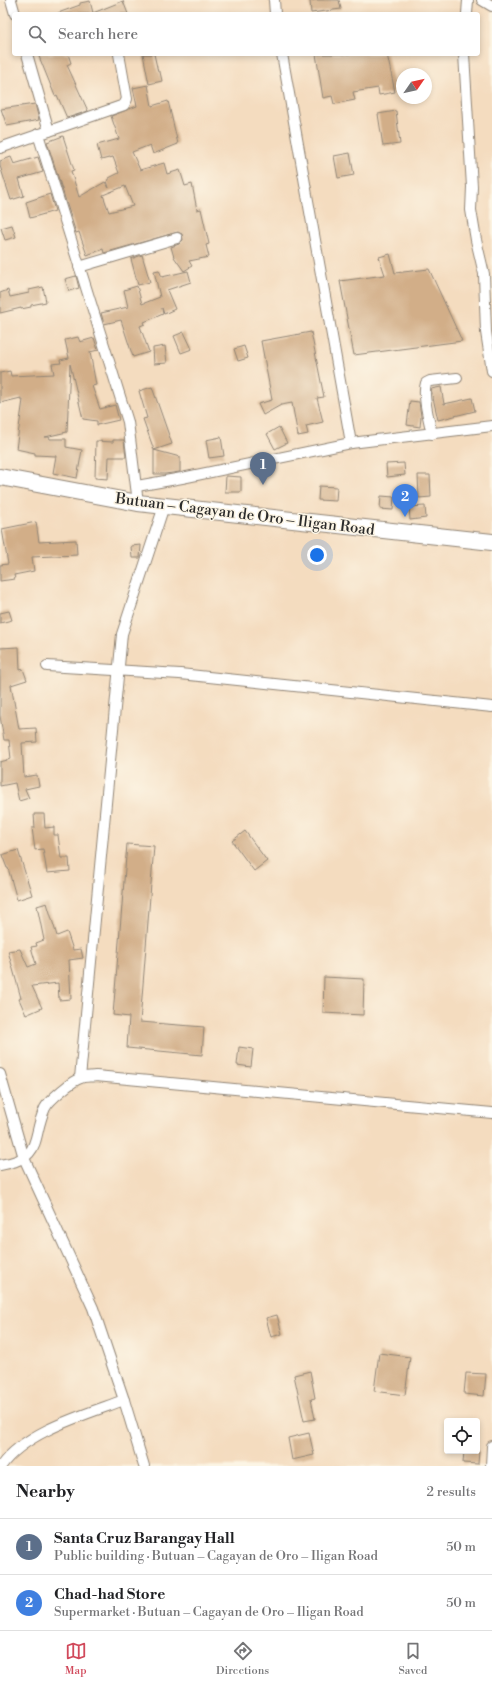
<!DOCTYPE html>
<html lang="en">
<head>
<meta charset="utf-8">
<style>
  :root { --surface:#fff; --page:#f2f2f2; --text:#202124; --muted:#757577; --line:#e0e0e0; --accent:#d1495b }
  body { margin:0; font-family:"Libre Bodoni",serif; background:var(--page); color:var(--text) }
  .controls { position:absolute; right:12px; bottom:12px; display:grid; overflow:hidden; border-radius:4px; box-shadow:0 2px 6px #0003 }
  .controls button { width:36px; height:36px; display:grid; place-items:center; padding:0; border:0; border-bottom:1px solid var(--line); background:var(--surface); color:var(--text); font:20px sans-serif }
  .compass { position:absolute; left:396px; top:68px; width:36px; height:36px; border-radius:50%; background:var(--surface); box-shadow:0 2px 6px #0003; rotate:56deg }
  .you { position:absolute; left:317px; top:555px; width:14px; height:14px; margin:-10px; border:3px solid #fff; border-radius:50%; background:#1a73e8; box-shadow:0 0 0 6px #1a73e833 }
  .badge { display:grid; place-items:center; width:26px; height:26px; border-radius:50%; background:var(--accent); color:#fff; font-size:13px; font-weight:700 }
  .pin { position:absolute; translate:-50% -33px; filter:drop-shadow(0 1px 2px #0008) }
  .pin::after { content:''; position:absolute; top:21px; width:14px; height:12px; background:inherit; clip-path:polygon(0 0,100% 0,50% 100%) }
  .list { margin:0; padding:0; list-style:none }
  h2 { display:flex; justify-content:space-between; align-items:center; height:52px; margin:0; padding:0 16px; font-size:17px }
  h2 small { font-size:13px; font-weight:400; color:var(--muted) }
  .list li { display:grid; grid-template-columns:26px 1fr auto; gap:12px; align-items:center; box-sizing:border-box; height:56px; padding:0 16px; border-top:1px solid var(--line) }
  .list b { display:block; font-size:15px; white-space:nowrap }
  .list p { margin:0; font-size:13px; white-space:nowrap; color:var(--muted) }
  .list em { font-size:13px; font-style:normal; color:var(--muted) }
  .icon { flex:none; width:22px; height:22px; fill:none; stroke:currentColor; stroke-width:2; stroke-linecap:round; stroke-linejoin:round }
  .map { position:relative; flex:none; width:492px; height:1466px; overflow:hidden }
  .search { position:absolute; background:var(--surface); box-shadow:0 2px 6px #0003; left:12px; right:12px; top:12px; height:44px; display:flex; align-items:center; gap:10px; box-sizing:border-box; padding:0 14px; border-radius:4px; color:var(--muted); font-size:15px }
  .sheet { height:164px; background:var(--surface) }
  nav { display:flex; justify-content:space-around; align-items:center; box-sizing:border-box; height:56px; border-top:1px solid var(--line); background:var(--surface); font-size:11px; color:var(--muted) }
  nav a { display:grid; justify-items:center; gap:2px }
  nav .on { color:var(--accent) }
  .map>svg:first-child { display:block }
  .building { fill:#d2ae88; fill-rule:evenodd }
  .lines { fill:none; stroke-linecap:round; stroke-linejoin:round }
  .minor-casing { stroke:#908475; stroke-width:12 }
  .trunk-casing { stroke:#908475; stroke-width:18 }
  .minor { stroke:#fff; stroke-width:10 }
  .trunk { stroke:#fff; stroke-width:16 }
  .labels { text-anchor:middle; stroke-width:3; stroke-linejoin:round; paint-order:stroke }
  .street-label { font-size:15px; fill:#2b2b2b; stroke:#fcf5e5 }
</style>
</head>
<body>
<div class="map">
<svg width="492" height="1466" viewBox="0 0 492 1466">
  <rect width="100%" height="100%" fill="#fcf5e5"/>
  <filter id="ink" filterUnits="userSpaceOnUse"><feTurbulence type="fractalNoise" baseFrequency=".025" numOctaves="2"/><feDisplacementMap in="SourceGraphic" scale="8" xChannelSelector="R" yChannelSelector="G"/><feConvolveMatrix kernelMatrix="1 2 1 2 8 2 1 2 1" color-interpolation-filters="sRGB"/></filter>
  <filter id="wash" filterUnits="userSpaceOnUse"><feTurbulence type="fractalNoise" baseFrequency=".012" numOctaves="4" result="noise"/><feDisplacementMap in="SourceGraphic" scale="16" xChannelSelector="R" yChannelSelector="G"/><feGaussianBlur stdDeviation="0.9" result="paint"/><feColorMatrix in="noise" values="0 0 0 0 0 0 0 0 0 0 0 0 0 0 0 0 0 1.4 0 .05"/><feComposite in="paint" operator="in"/></filter>
  <g filter="url(#wash)">
    <rect width="100%" height="100%" fill="#f4dcbf"/>
    <g id="blocks">
      <g class="building">
        <polygon points="316,0 339,0 341,9 311,13 310,1"/>
        <polygon points="90,1 93,13 123,1 128,14 58,14 58,13 80,5 80,3"/>
        <polygon points="38,54 68,54 71,63 67,65 88,111 67,118 57,95 55,96"/>
        <polygon points="143,54 154,54 158,72 160,72 162,81 149,84"/>
        <polygon points="316,54 387,54 395,92 379,95 378,88 353,92 355,100 334,104 332,96 323,98"/>
        <path d="M148 85 152 106 168 101 178 144 153 154 150 145 132 152 140 170 164 163 167 174 180 170 185 186 192 184 197 210 201 209 209 244 206 245 209 257 189 261 192 266 184 271 174 257 171 247 179 244 183 240 182 234 178 232 104 253 103 249 87 255 79 232 76 233 47 142 63 136 74 170 71 171 79 197 105 182 109 188 107 181 109 180V178L119 173 113 157 101 160 97 145 119 139 111 116 137 106 133 88ZM125 186 133 206 109 212 103 195Z"/>
        <polygon points="35,104 39,120 7,126 1,109"/>
        <polygon points="396,111 400,144 383,146 378,114"/>
        <polygon points="350,153 354,175 338,178 334,156"/>
        <polygon points="11,157 14,164 38,157 43,172 19,179 24,196 11,200 0,166 0,161"/>
        <polygon points="50,194 55,211 30,218 26,202"/>
        <polygon points="12,225 16,237 5,240 1,228"/>
        <polygon points="390,254 395,273 429,269 462,341 354,355 340,281 385,275 379,257"/>
        <polygon points="142,255 150,282 138,285 131,259"/>
        <polygon points="159,270 162,277 188,271 191,282 167,290 175,309 164,314 162,308 163,314 144,322 145,324 140,326 149,352 133,357 121,320 104,324 101,313 128,307 124,290 137,286 142,304 160,297 154,271"/>
        <polygon points="76,276 79,288 69,291 65,279"/>
        <polygon points="43,287 46,302 31,305 31,307 21,309 21,308 0,313 0,293 8,290 10,297 29,293 29,290"/>
        <polygon points="184,332 192,349 181,353 174,336"/>
        <polygon points="311,332 324,397 317,398 323,422 306,426 308,434 298,436 292,403 281,405 263,415 258,404 272,400 261,341"/>
        <polygon points="78,337 80,342 94,338 98,350 90,352 96,385 92,386 100,409 115,405 119,420 97,425 97,421 83,419 70,364 67,432 45,437 49,437 50,439 66,439 66,447 82,450 77,478 53,473 56,456 35,455 35,453 16,449 23,400 21,400 21,398 0,403 0,373 10,371 11,376 54,374 52,364 61,363 60,360 69,358 65,340"/>
        <polygon points="165,346 167,363 154,364 153,348"/>
        <polygon points="244,346 248,358 238,361 234,349"/>
        <polygon points="152,387 172,444 154,450 143,419 147,418 139,391"/>
        <polygon points="441,387 444,404 472,398 475,411 438,420 431,389"/>
        <polygon points="410,401 419,402 421,416 420,427 407,425"/>
        <polygon points="279,427 287,443 275,449 267,434"/>
        <polygon points="221,437 224,456 209,458 206,440"/>
        <polygon points="113,440 124,440 126,457 109,457 108,479 95,478 96,441 113,442"/>
        <polygon points="154,450 180,457 180,472 165,474 154,474"/>
        <polygon points="404,463 405,475 387,477 386,464"/>
        <polygon points="418,475 430,475 431,497 419,498"/>
        <polygon points="226,476 241,477 241,492 225,492"/>
        <polygon points="319,486 337,487 336,501 318,500"/>
        <polygon points="381,496 394,497 393,510 380,509"/>
        <polygon points="425,506 426,518 410,520 409,507"/>
        <polygon points="36,522 39,542 76,540 77,555 32,557 34,571 14,575 15,579 0,581 0,565 8,564 2,529"/>
        <polygon points="141,545 140,558 132,558 131,546"/>
        <polygon points="9,611 12,620 0,623 0,613"/>
        <polygon points="19,647 20,670 23,669 27,680 11,685 19,729 36,728 37,742 22,743 24,777 37,775 39,786 25,789 29,798 19,801 15,783 0,786 0,762 11,759 9,740 4,740 0,716 0,648"/>
        <polygon points="34,814 44,814 45,828 54,827 54,835 58,835 61,858 69,858 70,871 47,873 43,849 35,850 32,828 35,828"/>
        <polygon points="245,831 267,861 254,871 232,841"/>
        <polygon points="127,844 154,846 140,1022 204,1027 202,1055 127,1048 129,1017 113,1015"/>
        <polygon points="18,850 32,895 17,900 8,868 7,868 2,855"/>
        <polygon points="47,903 57,936 67,932 73,950 81,949 83,958 69,960 71,999 59,1000 58,983 32,986 42,1008 26,1015 19,999 21,998 8,951 20,949 28,967 36,964 31,947 37,946 36,943 44,940 37,906"/>
        <polygon points="324,977 364,979 363,1015 323,1013"/>
        <polygon points="239,1047 253,1049 251,1067 237,1065"/>
        <polygon points="277,1315 282,1334 271,1337 266,1318"/>
        <polygon points="379,1353 410,1357 405,1395 374,1391"/>
        <polygon points="310,1371 315,1398 311,1399 315,1419 304,1421 294,1375"/>
        <polygon points="466,1373 486,1374 484,1396 464,1394"/>
        <polygon points="309,1433 314,1455 292,1460 288,1438"/>
        <polygon points="464,1451 479,1451 478,1464 463,1463"/>
      </g>
    </g>
  </g>
  <g filter="url(#ink)">
    <use href="#blocks" fill-opacity="0" stroke="#908475" stroke-width="1"/>
    <g class="lines">
      <g class="minor-casing">
        <g id="minor">
          <polyline points="11,0 15,14"/>
          <polyline points="274,0 275,14"/>
          <polyline points="482,0 492,6"/>
          <polyline points="467,14 468,0"/>
          <polyline points="27,54 49,131"/>
          <polyline points="282,54 351,443"/>
          <polyline points="464,54 472,187 471,210 476,240 484,274 486,332 492,371"/>
          <polyline points="38,134 128,422 138,503"/>
          <polyline points="0,148 124,105 127,99 119,54"/>
          <polyline points="79,267 177,238"/>
          <path d="M432 434C429 420 422 396 426 383L430 381 457 378"/>
          <polyline points="137,486 182,478 351,443 492,426"/>
          <polyline points="47,666 180,674 492,707"/>
          <polyline points="0,1074 24,1158 93,1308 124,1400 144,1466"/>
          <polyline points="80,1078 122,634 164,506"/>
          <path d="M0 1165C44 1158 31 1139 45 1108 49 1100 73 1080 81 1078 85 1076 91 1077 96 1076L492 1113"/>
          <path d="M1 1466C26 1431 84 1415 124 1400"/>
          <polyline points="491,1466 492,1446"/>
        </g>
      </g>
      <g class="trunk-casing">
        <polyline id="trunk" points="0,477 138,503 492,542"/>
      </g>
      <use href="#minor" class="minor"/>
      <use href="#trunk" class="trunk"/>
    </g>
  </g>
  <g class="labels">
    <g class="street-label">
      <text transform="translate(245 514) rotate(7)" y="5">Butuan – Cagayan de Oro – Iligan Road</text>
    </g>
  </g>
</svg>
<div class="controls">
<button><svg class="icon" aria-label="locate" viewBox="0 0 24 24"><circle cx="12" cy="12" r="6"/><path d="M12 2v4M12 18v4M2 12h4M18 12h4"/></svg></button>
</div>
<svg class="compass" viewBox="-18 -18 36 36"><path d="M0-13l5 13h-10z" fill="#e53935"/><path d="M0 13l5-13h-10z" fill="#757577"/></svg>
<div class="you"></div>
<div class="pin badge" style="left:263px;top:485px;background:#5c6f8a">1</div>
<div class="pin badge" style="left:405px;top:517px;background:#3f7fe0">2</div>
<div class="search"><svg class="icon" aria-label="search" viewBox="0 0 24 24"><circle cx="10" cy="10" r="6"/><path d="M15 15l6 6"/></svg>Search here</div>
</div>
<section class="sheet">
<h2>Nearby<small>2 results</small></h2>
<ul class="list">
<li><span class="badge" style="background:#5c6f8a">1</span><div><b>Santa Cruz Barangay Hall</b><p>Public building · Butuan – Cagayan de Oro – Iligan Road</p></div><em>50 m</em></li>
<li><span class="badge" style="background:#3f7fe0">2</span><div><b>Chad-had Store</b><p>Supermarket · Butuan – Cagayan de Oro – Iligan Road</p></div><em>50 m</em></li>
</ul>
</section>
<nav>
<a class="on"><svg class="icon" aria-label="map" viewBox="0 0 24 24"><path d="M3 6l6-2 6 2 6-2v14l-6 2-6-2-6 2zM9 4v14M15 6v14"/></svg>Map</a>
<a><svg class="icon" aria-label="directions" viewBox="0 0 24 24"><path d="M12 3l9 9-9 9-9-9zM9 14v-3h6M13 9l2 2-2 2"/></svg>Directions</a>
<a><svg class="icon" aria-label="saved" viewBox="0 0 24 24"><path d="M7 4h10v16l-5-4-5 4z"/></svg>Saved</a>
</nav>
</body>
</html>
